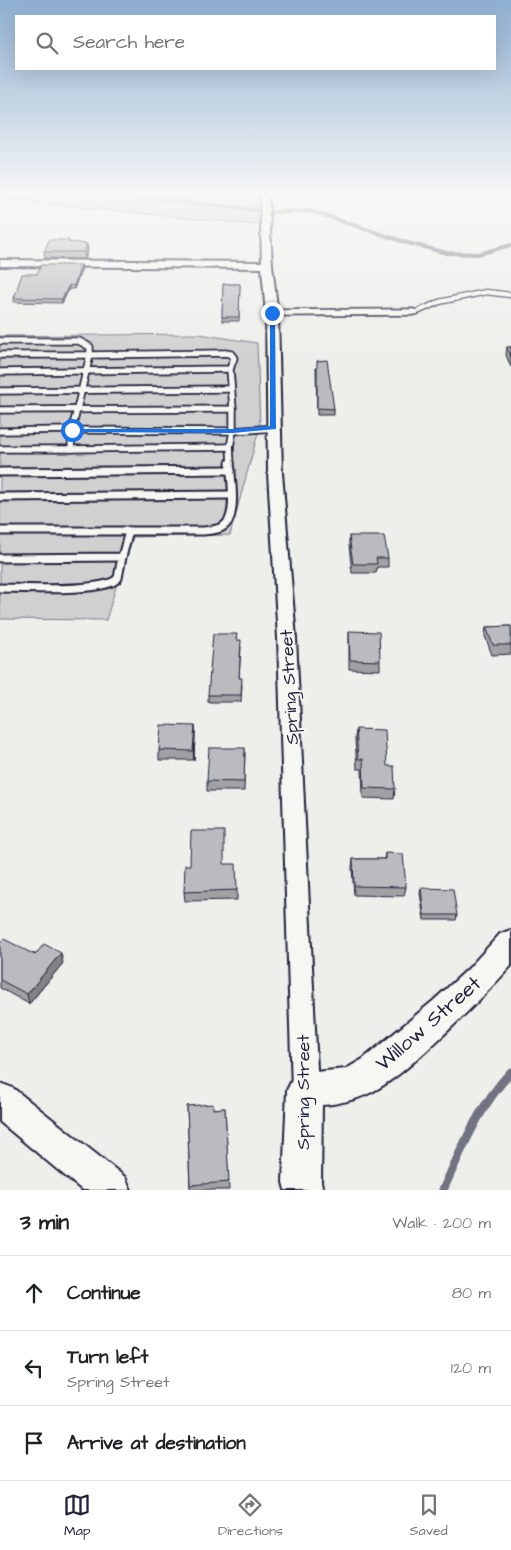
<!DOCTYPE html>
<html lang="en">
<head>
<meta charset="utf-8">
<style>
  :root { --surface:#fff; --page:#f2f2f2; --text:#202124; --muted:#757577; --line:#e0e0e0; --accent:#22223b }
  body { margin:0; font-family:"Architects Daughter",sans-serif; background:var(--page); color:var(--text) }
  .stop { position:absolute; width:15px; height:15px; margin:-11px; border:4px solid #1a73e8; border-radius:50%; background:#fff }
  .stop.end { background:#1a73e8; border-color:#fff; box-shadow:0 1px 5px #0008 }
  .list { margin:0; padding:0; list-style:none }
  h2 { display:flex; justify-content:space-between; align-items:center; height:65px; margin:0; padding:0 20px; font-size:21px }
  h2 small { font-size:16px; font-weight:400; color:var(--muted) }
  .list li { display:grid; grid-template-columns:32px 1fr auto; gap:15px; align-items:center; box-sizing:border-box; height:75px; padding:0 20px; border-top:1px solid var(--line) }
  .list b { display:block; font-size:19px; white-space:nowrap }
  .list p { margin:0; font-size:16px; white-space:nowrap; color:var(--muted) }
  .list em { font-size:16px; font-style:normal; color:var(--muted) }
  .icon { flex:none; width:28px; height:28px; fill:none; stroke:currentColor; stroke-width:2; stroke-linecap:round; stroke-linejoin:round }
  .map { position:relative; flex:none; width:511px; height:1190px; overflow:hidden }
  .search { position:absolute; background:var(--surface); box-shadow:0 5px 20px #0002; left:15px; right:15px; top:15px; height:55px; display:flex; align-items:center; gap:12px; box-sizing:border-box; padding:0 18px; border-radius:0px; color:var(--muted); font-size:19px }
  .sheet { height:290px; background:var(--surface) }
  nav { display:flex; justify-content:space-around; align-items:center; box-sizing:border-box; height:70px; border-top:1px solid var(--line); background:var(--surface); font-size:14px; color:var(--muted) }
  nav a { display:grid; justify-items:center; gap:2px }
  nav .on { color:var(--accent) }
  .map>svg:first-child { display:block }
  .green { fill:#d0d0d1; stroke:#797986 }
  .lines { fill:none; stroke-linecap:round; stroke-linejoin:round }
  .stream-far1 { stroke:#727281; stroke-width:4 }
  .stream { stroke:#727281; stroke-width:9 }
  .lane-far2-casing { stroke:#22223b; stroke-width:7 }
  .lane-far1-casing { stroke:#22223b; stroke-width:9 }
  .lane-casing { stroke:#22223b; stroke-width:11 }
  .street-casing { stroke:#22223b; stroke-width:4 }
  .secondary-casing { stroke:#22223b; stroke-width:4 }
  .lane-far2 { stroke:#f6f6f2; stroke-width:4.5 }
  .lane-far1 { stroke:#f6f6f2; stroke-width:5.5 }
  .lane { stroke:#f6f6f2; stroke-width:7 }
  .street { fill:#f6f6f2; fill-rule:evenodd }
  .secondary { fill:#f6f6f2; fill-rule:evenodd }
  .wall { fill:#a1a1a4; stroke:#22223b }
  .shaded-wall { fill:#838386; stroke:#22223b }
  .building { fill:#bbbbbf; stroke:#22223b }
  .route { fill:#1a73e8 }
  .labels { text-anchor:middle; stroke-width:4; stroke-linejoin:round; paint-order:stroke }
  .street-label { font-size:18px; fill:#22223b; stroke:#f6f6f2 }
  .near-street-label { font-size:21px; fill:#22223b; stroke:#f6f6f2 }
</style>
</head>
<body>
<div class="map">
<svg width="511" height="1190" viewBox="0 0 511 1190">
  <rect width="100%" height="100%" fill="#eeeeeb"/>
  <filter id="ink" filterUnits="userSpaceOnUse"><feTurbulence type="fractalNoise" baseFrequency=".02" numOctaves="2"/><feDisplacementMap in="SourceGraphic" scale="10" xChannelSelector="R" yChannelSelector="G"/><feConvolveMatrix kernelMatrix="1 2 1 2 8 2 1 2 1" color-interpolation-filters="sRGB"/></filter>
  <g filter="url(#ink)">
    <g class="green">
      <polygon points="0,193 256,193 257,225 0,199"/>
      <polygon points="199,334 257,343 260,426 230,535 131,537 106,620 0,619 0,336"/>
    </g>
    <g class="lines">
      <polyline class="stream-far1" points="101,193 273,212 311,211 408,243 447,253 478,254 511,245"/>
      <path class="stream" d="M443 1190C462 1148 479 1106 511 1072"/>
      <g class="lane-far2-casing">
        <polyline id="lane-far2" points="272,313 417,312 439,302 486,292 511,295"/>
      </g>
      <g class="lane-far1-casing">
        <g id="lane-far1">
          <polyline points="272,313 413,312"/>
          <polyline points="0,341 79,341 90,347 90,355 225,353 231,354 234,358 230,369 0,372"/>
          <polyline points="0,355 90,355 72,430 233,431 230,447 231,464"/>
          <polyline points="0,391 231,389"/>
          <polyline points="233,409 233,431 274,428"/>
          <polyline points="0,410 233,409 230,369"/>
          <polyline points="0,431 72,430 71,449 0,449"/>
          <polyline points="71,449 230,447"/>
        </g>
      </g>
      <g class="lane-casing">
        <g id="lane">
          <polyline points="0,472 231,470"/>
          <polyline points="0,497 231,495"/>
          <path d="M0 531H204C211 530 221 530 226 524 237 514 231 477 230 463"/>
          <polyline points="0,558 122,557 129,531"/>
          <path d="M0 588C22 588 106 593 118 578L122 557"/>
        </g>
      </g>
      <g class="street-casing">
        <polygon id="street" points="260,193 268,193 272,265 278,315 282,473 296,638 318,1090 314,1099 305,1102 296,1099 292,1090 278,638 268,473 266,315 262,268 0,266 0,260 262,262"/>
      </g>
      <g class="secondary-casing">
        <g id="secondary">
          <path d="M511 930V966C484 996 455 1025 425 1052 408 1067 390 1083 370 1093 355 1100 339 1104 322 1105L321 1182 323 1190H285L283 1182 287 1090 293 1078 305 1073 346 1069 363 1059 433 1001 468 969 500 934Z"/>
          <polygon points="0,1083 13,1088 125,1177 131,1190 82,1190 0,1122"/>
        </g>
      </g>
      <use href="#lane-far2" class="lane-far2"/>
      <use href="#lane-far1" class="lane-far1"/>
      <use href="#lane" class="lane"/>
      <use href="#street" class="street"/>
      <use href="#secondary" class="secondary"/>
    </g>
    <g class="wall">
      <polygon points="70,242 88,250 85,259 45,258 44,252"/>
      <polygon points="82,268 74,289 69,289 62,303 14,302 14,298 37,274"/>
      <polygon points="223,284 240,284 239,321 222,321"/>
      <polygon points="507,347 511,347 511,367 506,355"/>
      <polygon points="316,367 334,409 334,415 317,415"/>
      <polygon points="349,536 388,558 388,567 377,567 376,573 352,573 349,545"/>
      <polygon points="511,626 511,654 492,655 485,636 486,627"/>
      <polygon points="349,631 380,661 380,670 349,669"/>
      <polygon points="237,640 241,647 239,678 242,685 241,702 208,702 208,695"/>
      <polygon points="195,726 195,735 194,760 159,760 159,750"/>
      <polygon points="356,729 387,766 395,789 394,799 363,798 362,769 357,769 355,739"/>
      <polygon points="245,748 244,791 207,791 207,781"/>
      <polygon points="385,853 406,887 404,896 354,895 352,868 353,859 384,859"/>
      <polygon points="224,864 237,890 237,900 185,901 184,892"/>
      <polygon points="421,888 457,915 456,920 424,920 420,893"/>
      <polygon points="0,943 63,963 29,1004 0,988"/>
      <polygon points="187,1106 213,1109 225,1108 229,1190 190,1190"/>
    </g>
    <g class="shaded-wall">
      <polygon points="87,244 88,250 85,259 84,252"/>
      <polygon points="81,265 82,268 74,289 74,286"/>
      <polygon points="69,285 69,289 62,303 62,299"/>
      <polygon points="195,726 195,735 194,760 193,751"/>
      <polygon points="61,953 63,963 29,1004 27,994"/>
    </g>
    <g class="building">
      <polygon points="49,240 69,240 68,242 87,244 84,252 44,252"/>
      <polygon points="41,265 81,265 74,286 69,285 62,299 14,298 22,274 37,274"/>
      <polygon points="223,284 240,284 239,317 222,317"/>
      <polygon points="507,347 511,347 511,357"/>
      <polygon points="327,360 334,409 317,408 317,361"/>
      <polygon points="349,536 384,536 388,558 376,558 377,564 353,564"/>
      <polygon points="511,626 511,645 493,645 486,627"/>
      <polygon points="349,631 379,632 380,661 350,660"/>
      <polygon points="213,634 237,634 236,640 241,640 239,678 242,678 241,695 208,695"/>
      <polygon points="161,725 195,726 193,751 159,750"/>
      <polygon points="356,729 385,730 387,766 394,766 395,789 364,788 363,759 358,759"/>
      <polygon points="209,748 245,748 244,782 207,781"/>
      <polygon points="191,831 224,831 224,864 236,864 237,890 184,892 185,865 190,865"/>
      <polygon points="385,853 403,854 406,887 354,886 353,859 385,859"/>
      <polygon points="421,888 453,889 457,915 424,915"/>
      <polygon points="4,939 35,955 44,944 61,953 27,994 0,980 0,943"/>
      <polygon points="213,1104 213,1109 225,1108 229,1182 190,1185 187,1106"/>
    </g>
  </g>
  <linearGradient id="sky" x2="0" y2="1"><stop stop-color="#8eafd1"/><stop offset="0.54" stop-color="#f7f7f6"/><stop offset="1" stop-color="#f7f7f6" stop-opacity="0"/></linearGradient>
  <rect width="511" height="359" fill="url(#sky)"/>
  <polygon class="route" points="270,312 275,313 276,429 233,433 72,432 68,430 72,429 233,429 270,426"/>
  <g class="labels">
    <g class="street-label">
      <text transform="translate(289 687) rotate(-93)" y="6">Spring Street</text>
      <text transform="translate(303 1092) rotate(-90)" y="6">Spring Street</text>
    </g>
    <g class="near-street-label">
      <text transform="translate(428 1023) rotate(-41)" y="7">Willow Street</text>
    </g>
  </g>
</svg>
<div class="stop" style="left:72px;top:430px"></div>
<div class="stop end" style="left:272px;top:313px"></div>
<div class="search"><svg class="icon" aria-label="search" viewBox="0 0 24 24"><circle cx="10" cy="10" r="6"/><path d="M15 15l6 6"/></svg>Search here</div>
</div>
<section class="sheet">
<h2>3 min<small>Walk · 200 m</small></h2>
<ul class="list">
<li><svg class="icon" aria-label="ahead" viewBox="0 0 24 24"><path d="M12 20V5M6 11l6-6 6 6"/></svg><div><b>Continue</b></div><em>80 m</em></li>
<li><svg class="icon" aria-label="left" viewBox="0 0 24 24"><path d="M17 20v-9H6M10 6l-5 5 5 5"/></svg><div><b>Turn left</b><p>Spring Street</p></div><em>120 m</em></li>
<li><svg class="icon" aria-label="arrive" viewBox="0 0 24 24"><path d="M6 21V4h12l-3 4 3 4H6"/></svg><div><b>Arrive at destination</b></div></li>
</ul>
</section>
<nav>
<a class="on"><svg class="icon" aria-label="map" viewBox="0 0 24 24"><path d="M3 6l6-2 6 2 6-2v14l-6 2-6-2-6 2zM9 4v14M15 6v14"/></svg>Map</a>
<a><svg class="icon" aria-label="directions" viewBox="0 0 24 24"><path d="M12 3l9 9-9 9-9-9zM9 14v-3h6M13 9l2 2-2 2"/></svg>Directions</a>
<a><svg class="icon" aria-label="saved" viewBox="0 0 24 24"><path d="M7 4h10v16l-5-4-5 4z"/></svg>Saved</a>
</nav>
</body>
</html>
